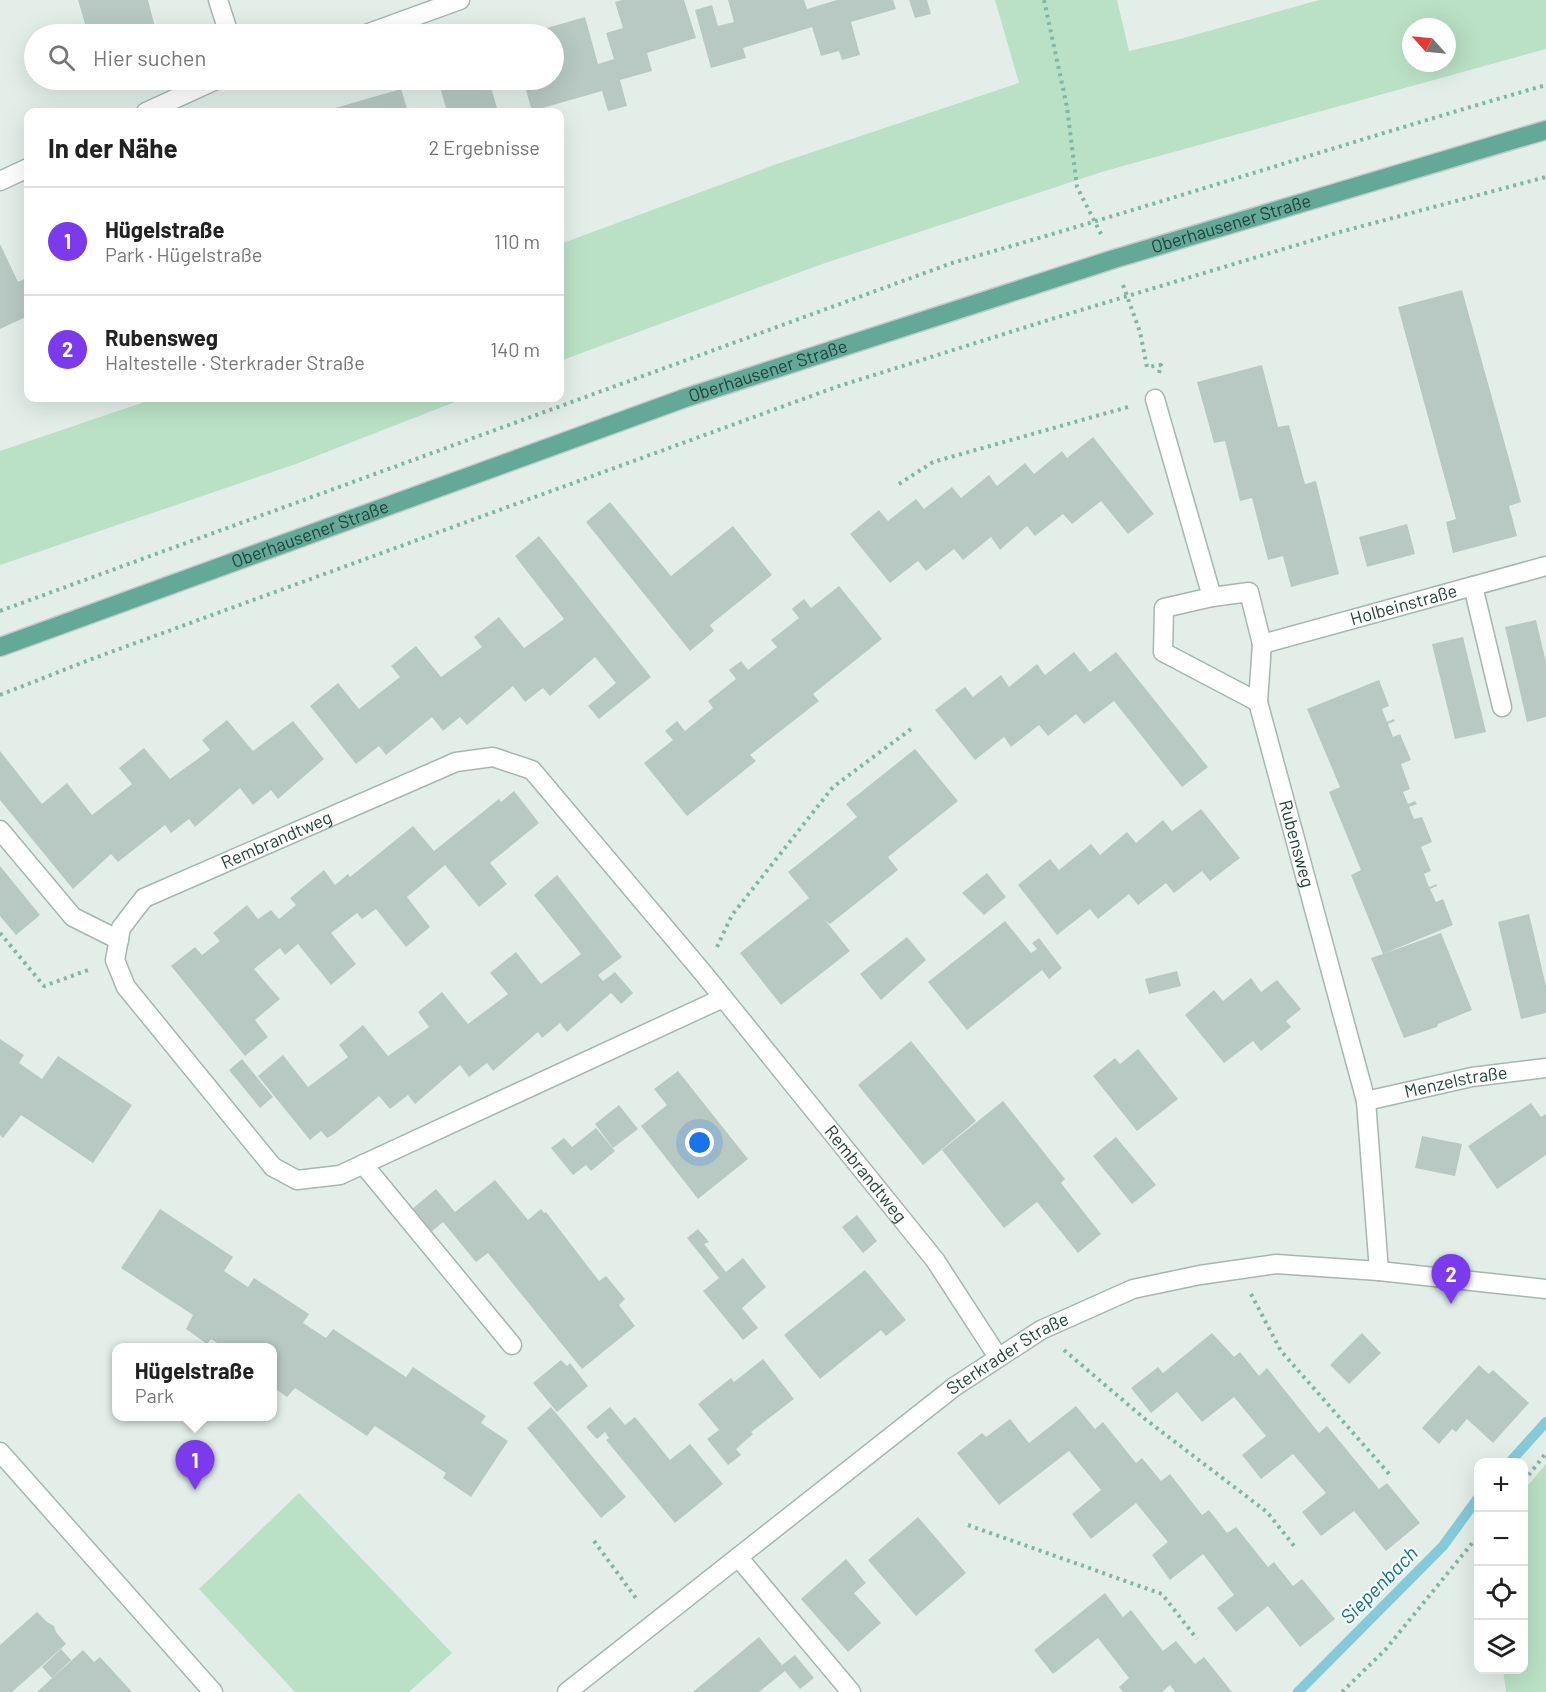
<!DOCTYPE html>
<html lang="de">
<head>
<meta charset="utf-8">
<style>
  :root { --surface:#fff; --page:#f6f6f6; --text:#222; --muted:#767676; --line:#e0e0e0; --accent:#7c3aed }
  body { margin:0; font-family:Barlow,sans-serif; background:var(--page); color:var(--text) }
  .controls { position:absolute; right:18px; bottom:18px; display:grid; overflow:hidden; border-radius:12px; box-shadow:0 6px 24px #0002 }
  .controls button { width:54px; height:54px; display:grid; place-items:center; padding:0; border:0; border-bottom:2px solid var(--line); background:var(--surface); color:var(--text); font:30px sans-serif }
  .compass { position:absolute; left:1402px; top:18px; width:54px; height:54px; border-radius:50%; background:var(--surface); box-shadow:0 6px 24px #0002; rotate:297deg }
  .you { position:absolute; left:700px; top:1143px; width:21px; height:21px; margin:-15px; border:4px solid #fff; border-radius:50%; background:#1a73e8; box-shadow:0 0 0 9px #1a73e833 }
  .badge { display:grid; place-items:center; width:39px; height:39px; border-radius:50%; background:var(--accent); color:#fff; font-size:20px; font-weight:700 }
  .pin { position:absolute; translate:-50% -50px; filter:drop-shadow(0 2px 3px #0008) }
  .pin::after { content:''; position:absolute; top:32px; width:21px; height:18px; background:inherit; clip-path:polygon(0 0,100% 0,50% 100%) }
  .popup { position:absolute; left:112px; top:1343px; width:165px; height:78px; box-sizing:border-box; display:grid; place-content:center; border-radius:12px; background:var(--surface); filter:drop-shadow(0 2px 4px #0005); font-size:20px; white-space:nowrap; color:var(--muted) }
  .popup b { font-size:22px; color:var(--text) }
  .popup::after { content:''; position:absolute; left:50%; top:100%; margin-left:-12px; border:12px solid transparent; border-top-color:var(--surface) }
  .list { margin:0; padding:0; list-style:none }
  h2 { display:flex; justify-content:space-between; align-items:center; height:78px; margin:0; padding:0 24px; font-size:26px }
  h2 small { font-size:20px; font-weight:400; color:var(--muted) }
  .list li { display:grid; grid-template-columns:39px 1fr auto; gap:18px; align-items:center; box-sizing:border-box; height:108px; padding:0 24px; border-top:2px solid var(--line) }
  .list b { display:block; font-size:22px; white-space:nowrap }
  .list p { margin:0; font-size:20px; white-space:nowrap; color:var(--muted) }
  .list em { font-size:20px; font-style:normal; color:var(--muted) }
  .icon { flex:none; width:33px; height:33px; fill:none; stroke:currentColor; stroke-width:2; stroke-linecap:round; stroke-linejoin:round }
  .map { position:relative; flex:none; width:1546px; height:1692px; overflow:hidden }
  .search { position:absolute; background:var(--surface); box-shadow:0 6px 24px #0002; left:24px; top:24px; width:540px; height:66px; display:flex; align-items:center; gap:15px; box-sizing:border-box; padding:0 21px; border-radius:33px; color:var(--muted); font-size:22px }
  .panel { position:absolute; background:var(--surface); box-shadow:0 6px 24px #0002; left:24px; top:108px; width:540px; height:294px; border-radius:12px }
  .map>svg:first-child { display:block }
  .green { fill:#bae1c6; fill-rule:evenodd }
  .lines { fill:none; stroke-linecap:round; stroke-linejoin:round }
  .stream { stroke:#86c9d8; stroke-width:10 }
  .building { fill:#b8c9c3 }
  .minor-casing { stroke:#a5b7b1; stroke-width:21 }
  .major-casing { stroke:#c1cac8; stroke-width:21 }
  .path { stroke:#81b5a6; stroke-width:4; stroke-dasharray:3 4.5; stroke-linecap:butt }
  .minor { stroke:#fff; stroke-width:18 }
  .major { stroke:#64a898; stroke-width:18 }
  .labels { text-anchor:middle; stroke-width:4.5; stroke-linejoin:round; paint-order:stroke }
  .street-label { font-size:18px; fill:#214239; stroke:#f4faf7 }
  .water-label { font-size:20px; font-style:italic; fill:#156e84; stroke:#f4faf7 }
</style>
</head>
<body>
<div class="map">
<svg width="1546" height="1692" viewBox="0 0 1546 1692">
  <rect width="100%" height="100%" fill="#e3eee9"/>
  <g class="green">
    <path d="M995 0H1117L1129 51 1180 39 1319 0H1546V49L1105 171 825 263 560 361V244L774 165 1019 83ZM1411 27H1447V63H1411Z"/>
    <polygon points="156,398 465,398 296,464 0,565 0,451"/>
    <polygon points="1546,1464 1546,1692 1506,1692 1503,1670 1524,1670 1524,1490"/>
    <polygon points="299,1493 452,1653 409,1692 295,1692 199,1589"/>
  </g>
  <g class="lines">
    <g class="stream">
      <polyline points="1510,1462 1546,1422"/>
      <polyline points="1298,1692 1443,1546 1478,1498"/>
    </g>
  </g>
  <g class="building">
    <polygon points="78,0 148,0 156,31 145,34 88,34"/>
    <polygon points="622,0 684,0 696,38 647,53 652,71 620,80 627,106 608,111 602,91 532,111 523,80 554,80 554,34 526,34 585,17 598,64 614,59 606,33 623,28 615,2"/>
    <polygon points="728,0 804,0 807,9 837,0 893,0 896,9 851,22 860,55 842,60 839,51 821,56 812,27 743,48 746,58 711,68 695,10 712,5 718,26 734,22"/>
    <polygon points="909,0 927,0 931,14 915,18"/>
    <polygon points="449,80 489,80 498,112 447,112 439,83"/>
    <polygon points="401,89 408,112 328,112 328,110"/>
    <polygon points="0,244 18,282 28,277 28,316 0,329"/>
    <polygon points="1462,290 1521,502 1509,506 1517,536 1453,553 1446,522 1456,519 1398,307"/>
    <polygon points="1262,365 1278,427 1289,425 1305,484 1316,481 1339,574 1291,587 1283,556 1268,560 1252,498 1240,501 1225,441 1214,443 1197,382"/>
    <polygon points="1093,437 1154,514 1128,534 1101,501 1072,524 1063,514 1035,536 1027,526 1000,550 991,537 963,560 954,549 926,571 918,561 890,583 850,534 879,510 888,521 916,499 924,509 952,487 961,498 989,475 997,486 1025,463 1034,474 1062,451 1067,458"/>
    <polygon points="610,502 671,576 733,526 772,575 710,625 714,631 690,651 586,522"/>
    <polygon points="1407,524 1415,554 1367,567 1359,537"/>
    <polygon points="539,536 651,677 599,719 588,706 616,683 595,657 550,696 543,688 525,702 513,686 467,725 460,717 443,731 432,717 386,755 379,746 356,764 310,706 338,683 359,709 400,677 391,666 416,646 441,677 482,647 474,637 499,617 524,648 552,628 564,619 515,556"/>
    <polygon points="839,586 882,639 813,694 819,701 750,755 756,761 687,816 644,763 673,740 665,731 677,721 685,731 713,708 708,701 736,679 729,670 741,661 748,670 777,647 771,640 799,618 792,609 794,607 804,599 811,608"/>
    <polygon points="1536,620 1546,662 1546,717 1527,722 1505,627"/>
    <polygon points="1463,637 1486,732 1455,739 1432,644"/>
    <polygon points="1074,652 1090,672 1116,652 1208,767 1182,787 1114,701 1084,724 1076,714 1048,736 1039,725 1011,747 1004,737 975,760 935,710 965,687 973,697 1001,675 1009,687 1037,664 1045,675"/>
    <polygon points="1379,680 1389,706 1382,709 1387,722 1394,719 1395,721 1388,724 1393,737 1400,734 1411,760 1401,764 1410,789 1403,792 1408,804 1415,801 1417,804 1409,807 1414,819 1422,817 1432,842 1421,847 1431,871 1424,874 1429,887 1437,884 1437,886 1430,889 1436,902 1443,899 1453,925 1383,954 1441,933 1472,1010 1438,1024 1437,1027 1404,1038 1371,958 1383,954 1351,875 1361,870 1329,792 1340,787 1307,709"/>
    <polygon points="227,720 253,751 293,721 324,759 278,799 271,790 253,805 240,788 195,827 189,819 171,833 165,825 118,862 111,854 73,889 0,800 0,751 42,804 67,783 92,815 132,784 119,768 144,748 170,779 210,750 202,740"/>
    <polygon points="915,749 958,801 888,857 898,870 830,924 825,920 850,951 781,1005 740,953 809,898 788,872 857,817 846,804"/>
    <polygon points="514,791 539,823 490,863 507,884 479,907 445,865 407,897 430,927 406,947 376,909 362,919 357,913 331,933 356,964 331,985 298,944 285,955 280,948 254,969 280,999 255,1020 268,1037 245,1056 171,966 195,947 202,955 220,941 213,933 247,905 258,919 271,910 279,919 296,905 290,898 324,870 335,885 348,874 350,877 413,826 434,851 499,799 501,802"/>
    <polygon points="1201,809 1240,858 1210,881 1202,871 1174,893 1166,883 1138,905 1129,894 1098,919 1090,909 1057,935 1018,885 1050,859 1059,870 1091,844 1100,855 1127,832 1136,843 1163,820 1172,831"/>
    <polygon points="0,866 40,915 16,935 0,916"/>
    <polygon points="987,873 1006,897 984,915 962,893"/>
    <polygon points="557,875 622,957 598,975 603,981 615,972 633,993 621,1004 611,993 567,1032 560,1023 542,1038 538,1032 493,1071 487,1063 469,1077 460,1065 415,1104 408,1095 390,1109 379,1096 334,1134 327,1138 321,1131 310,1140 258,1076 283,1055 308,1087 348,1057 339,1045 363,1025 388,1056 429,1027 418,1012 442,992 468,1024 508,994 490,973 516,952 541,984 581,954 534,895"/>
    <polygon points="1529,914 1546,986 1546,1013 1521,1019 1498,922"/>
    <polygon points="1005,921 1031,953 1037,949 1032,943 1039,938 1062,968 1049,979 1042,970 967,1030 928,982"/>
    <polygon points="907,937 926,960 881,1000 860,974"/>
    <polygon points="1177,971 1181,986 1149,994 1145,979"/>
    <polygon points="1251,978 1261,992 1277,980 1301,1009 1286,1021 1291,1027 1261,1051 1253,1041 1224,1063 1185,1015 1214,990 1223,1001"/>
    <polygon points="0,1039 24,1055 19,1063 42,1079 58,1056 132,1105 93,1163 21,1115 3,1138 0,1135"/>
    <polygon points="911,1041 976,1121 923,1165 858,1085"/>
    <polygon points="1138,1049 1178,1099 1137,1131 1093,1076 1115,1058 1120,1064"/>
    <polygon points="242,1059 273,1097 260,1108 229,1070"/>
    <polygon points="678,1071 748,1159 698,1199 641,1126 667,1105 654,1089"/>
    <polygon points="1003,1101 1065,1179 1061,1183 1101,1234 1078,1253 1037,1202 1004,1228 942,1150"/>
    <polygon points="1531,1103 1541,1117 1546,1114 1546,1155 1497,1189 1468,1146"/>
    <polygon points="619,1105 638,1129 613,1148 595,1124"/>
    <polygon points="596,1128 615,1151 591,1171 586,1165 573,1175 551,1148 564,1138 572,1147"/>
    <polygon points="1422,1136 1462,1144 1455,1176 1415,1168"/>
    <polygon points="1116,1137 1156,1185 1132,1204 1093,1156"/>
    <polygon points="495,1180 528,1220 541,1209 544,1213 546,1212 599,1281 606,1276 625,1299 619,1305 635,1326 582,1369 488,1253 476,1262 443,1222 430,1233 411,1210 436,1189 455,1212"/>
    <polygon points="160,1209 233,1257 224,1271 248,1287 254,1278 309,1314 303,1323 326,1338 333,1329 406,1377 413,1367 486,1416 481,1423 508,1441 471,1497 443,1478 446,1473 375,1426 367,1436 295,1388 287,1397 273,1387 273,1347 224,1347 211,1339 207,1344 186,1329 193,1315 121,1268"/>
    <polygon points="857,1215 877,1241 863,1253 842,1227"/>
    <polygon points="698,1229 709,1242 704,1244 726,1272 743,1258 766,1287 742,1308 758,1328 743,1340 703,1291 719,1278 687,1238"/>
    <polygon points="865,1270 906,1320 886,1336 881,1330 820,1379 784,1335"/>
    <polygon points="1212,1333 1234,1357 1240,1352 1259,1376 1267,1368 1319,1433 1327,1426 1379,1489 1387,1483 1420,1523 1386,1551 1354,1511 1321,1536 1302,1512 1326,1493 1293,1454 1261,1479 1242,1455 1266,1436 1234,1397 1202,1422 1177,1392 1151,1413 1131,1388 1158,1367 1163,1373"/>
    <polygon points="1362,1333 1381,1353 1349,1384 1330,1365"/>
    <polygon points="763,1359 794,1399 751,1432 753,1434 736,1449 741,1455 728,1465 707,1439 719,1430 698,1404 731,1378 734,1382"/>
    <polygon points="561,1360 567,1366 570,1363 588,1386 557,1412 533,1383"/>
    <polygon points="1479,1365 1489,1374 1493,1370 1529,1403 1493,1443 1467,1419 1456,1432 1452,1429 1439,1444 1422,1428"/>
    <polygon points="1076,1406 1095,1429 1103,1422 1136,1463 1142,1458 1161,1481 1170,1474 1202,1515 1209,1510 1227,1533 1236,1527 1268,1567 1274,1562 1293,1586 1302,1579 1335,1619 1300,1647 1268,1606 1236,1632 1217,1608 1234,1595 1203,1554 1170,1580 1152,1555 1168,1542 1136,1503 1091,1539 1072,1514 1101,1490 1069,1451 999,1505 957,1453 982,1433 986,1437 1010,1419 1029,1443"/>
    <polygon points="551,1407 626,1497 601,1518 527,1428"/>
    <polygon points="610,1407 625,1425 635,1417 670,1460 690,1444 723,1484 675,1523 606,1440 609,1438 605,1432 597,1439 586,1427"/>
    <polygon points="918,1517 966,1573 916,1616 868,1560"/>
    <polygon points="846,1559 866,1583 854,1593 881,1623 848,1652 801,1599"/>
    <polygon points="1105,1593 1123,1617 1131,1610 1163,1651 1176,1641 1195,1664 1204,1657 1232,1692 1175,1692 1170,1685 1162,1692 1123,1692 1119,1687 1129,1678 1098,1638 1053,1674 1034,1650"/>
    <polygon points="37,1612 47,1622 54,1626 56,1632 66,1644 12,1692 0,1692 0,1645"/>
    <polygon points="759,1637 782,1665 795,1655 814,1678 800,1689 785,1671 759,1692 693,1692"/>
    <polygon points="61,1649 71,1660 52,1678 42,1667"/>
    <polygon points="83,1650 94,1662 100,1657 132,1692 37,1692"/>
  </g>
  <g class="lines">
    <g class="minor-casing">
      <g id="minor">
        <polyline points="218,0 229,34"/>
        <polyline points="366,34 460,0"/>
        <polyline points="146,112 216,80"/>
        <polyline points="0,181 28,168"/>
        <path id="s1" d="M1155 399 1212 597 1249 592 1262 644 1258 702 1366 1101 1379 1271"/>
        <polyline points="1473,586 1502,707"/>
        <polyline points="1212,597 1164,608 1163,652 1258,702"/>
        <path id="s2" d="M1262 644 1546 566"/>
        <polyline points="0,830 73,917 119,940"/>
        <path id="s3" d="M723 998 340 1175 297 1180 273 1167 126 987 115 960 121 928 144 898 456 762 493 757 532 770 704 974 935 1260 998 1357"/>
        <path id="s4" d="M1366 1101 1472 1077 1546 1068"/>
        <polyline points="363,1164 512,1345"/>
        <polyline points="0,1452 213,1692"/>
        <polyline points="738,1557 851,1692"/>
        <path id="s5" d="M567 1692 954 1387 1041 1330 1133 1289 1200 1275 1276 1264 1379 1271 1546 1289"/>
      </g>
    </g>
    <g class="major-casing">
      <g id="major">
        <path id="s6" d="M0 647 685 398 1114 259 1546 130"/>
      </g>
    </g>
    <g class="path">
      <polyline points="1044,0 1067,107 1077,187 1101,234"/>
      <polyline points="1123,285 1140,332 1147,367 1161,365 1159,373"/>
      <polyline points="899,484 933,462 1128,407"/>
      <path d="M0 611 952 263C1151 207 1347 142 1546 85"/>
      <polyline points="0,695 89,660 836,387 1058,317 1340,232 1546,177"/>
      <polyline points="0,933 44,986 91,969"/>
      <polyline points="717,947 732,915 833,787 911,729"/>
      <polyline points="1251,1294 1281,1351 1391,1476"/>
      <polyline points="1064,1350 1145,1419 1267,1512 1295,1547"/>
      <polyline points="1524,1481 1546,1453"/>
      <polyline points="968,1525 1162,1594 1197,1639"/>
      <polyline points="594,1541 638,1601"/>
      <polyline points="1342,1692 1385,1650 1478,1536"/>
    </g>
    <use href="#minor" class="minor"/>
    <use href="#major" class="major"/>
  </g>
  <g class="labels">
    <g class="street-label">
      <text dy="6" stroke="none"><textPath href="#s6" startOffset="1302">Oberhausener Straße</textPath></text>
      <text dy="6" stroke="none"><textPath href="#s6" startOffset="816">Oberhausener Straße</textPath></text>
      <text dy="6" stroke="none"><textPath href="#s6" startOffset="330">Oberhausener Straße</textPath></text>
      <text dy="6" stroke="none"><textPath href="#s2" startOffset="147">Holbeinstraße</textPath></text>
      <text dy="6" stroke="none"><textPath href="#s3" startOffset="969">Rembrandtweg</textPath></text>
      <text dy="6" stroke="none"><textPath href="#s1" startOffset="502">Rubensweg</textPath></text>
      <text dy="6" stroke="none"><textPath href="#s4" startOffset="92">Menzelstraße</textPath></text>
      <text dy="6" stroke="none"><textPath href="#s3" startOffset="1767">Rembrandtweg</textPath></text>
      <text dy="6" stroke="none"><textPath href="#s5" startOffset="556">Sterkrader Straße</textPath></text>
    </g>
    <g class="water-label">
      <text transform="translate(1379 1585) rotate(-45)" y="7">Siepenbach</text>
    </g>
  </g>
</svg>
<div class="controls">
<button>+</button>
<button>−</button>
<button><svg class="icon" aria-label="locate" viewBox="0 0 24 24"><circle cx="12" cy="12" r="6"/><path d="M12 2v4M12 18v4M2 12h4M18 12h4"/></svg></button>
<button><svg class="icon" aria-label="layers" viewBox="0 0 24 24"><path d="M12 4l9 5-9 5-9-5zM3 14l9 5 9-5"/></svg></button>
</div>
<svg class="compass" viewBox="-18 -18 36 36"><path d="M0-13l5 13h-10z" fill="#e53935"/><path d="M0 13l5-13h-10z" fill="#767676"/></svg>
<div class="you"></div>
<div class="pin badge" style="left:195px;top:1490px">1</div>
<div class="popup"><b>Hügelstraße</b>Park</div>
<div class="pin badge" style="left:1451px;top:1304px">2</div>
<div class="search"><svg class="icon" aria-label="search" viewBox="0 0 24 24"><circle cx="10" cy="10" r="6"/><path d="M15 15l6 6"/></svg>Hier suchen</div>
<section class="panel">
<h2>In der Nähe<small>2 Ergebnisse</small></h2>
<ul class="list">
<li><span class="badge">1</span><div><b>Hügelstraße</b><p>Park · Hügelstraße</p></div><em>110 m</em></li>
<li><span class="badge">2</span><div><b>Rubensweg</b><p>Haltestelle · Sterkrader Straße</p></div><em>140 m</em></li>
</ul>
</section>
</div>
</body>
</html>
